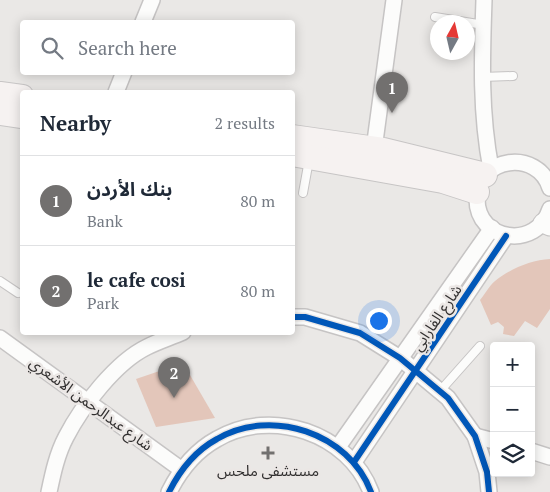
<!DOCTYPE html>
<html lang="en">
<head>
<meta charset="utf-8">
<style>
  :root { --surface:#fff; --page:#f6f6f7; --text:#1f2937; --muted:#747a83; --line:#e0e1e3; --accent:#72706f }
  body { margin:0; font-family:"PT Serif","Noto Sans Arabic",serif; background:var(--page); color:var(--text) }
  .controls { position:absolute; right:15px; bottom:15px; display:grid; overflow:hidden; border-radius:5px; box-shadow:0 2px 12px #0003 }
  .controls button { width:45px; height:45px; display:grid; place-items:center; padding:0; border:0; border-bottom:1px solid var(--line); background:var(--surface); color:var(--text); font:25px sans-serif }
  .compass { position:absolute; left:430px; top:15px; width:45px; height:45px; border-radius:50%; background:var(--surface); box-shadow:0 2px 12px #0003; rotate:8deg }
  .you { position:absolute; left:378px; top:320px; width:18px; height:18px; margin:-12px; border:4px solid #fff; border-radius:50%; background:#1a73e8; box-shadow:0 0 0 8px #1a73e833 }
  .badge { display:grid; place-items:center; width:32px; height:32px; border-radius:50%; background:var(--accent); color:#fff; font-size:16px; font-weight:700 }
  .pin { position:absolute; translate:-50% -41px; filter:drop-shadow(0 1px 2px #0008) }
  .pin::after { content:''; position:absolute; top:26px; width:18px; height:15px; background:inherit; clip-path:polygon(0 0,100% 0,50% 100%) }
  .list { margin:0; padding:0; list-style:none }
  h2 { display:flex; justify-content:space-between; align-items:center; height:65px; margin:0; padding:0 20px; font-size:21px }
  h2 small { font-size:16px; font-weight:400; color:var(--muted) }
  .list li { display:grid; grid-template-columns:32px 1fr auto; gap:15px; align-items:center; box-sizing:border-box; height:90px; padding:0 20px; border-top:1px solid var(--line) }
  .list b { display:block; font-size:19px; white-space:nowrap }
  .list p { margin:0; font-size:16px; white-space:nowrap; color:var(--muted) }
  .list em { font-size:16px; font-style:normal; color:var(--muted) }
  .icon { flex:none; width:28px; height:28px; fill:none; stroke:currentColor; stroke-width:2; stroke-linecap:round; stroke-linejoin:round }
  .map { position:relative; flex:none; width:550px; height:492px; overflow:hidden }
  .search { position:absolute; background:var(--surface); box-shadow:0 2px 12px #0003; left:20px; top:20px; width:275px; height:55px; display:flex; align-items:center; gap:12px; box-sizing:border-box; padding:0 18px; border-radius:5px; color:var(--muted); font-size:19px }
  .panel { position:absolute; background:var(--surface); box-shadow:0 2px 12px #0003; left:20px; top:90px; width:275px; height:245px; border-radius:5px }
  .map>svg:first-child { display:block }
  .green { fill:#e3c6ba }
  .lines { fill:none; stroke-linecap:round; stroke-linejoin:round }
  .service-casing { stroke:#c6c4c4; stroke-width:10 }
  .minor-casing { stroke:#c6c4c4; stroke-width:18 }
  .tertiary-casing { stroke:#c6c4c4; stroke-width:21 }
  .primary-casing { stroke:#c7c5c5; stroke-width:26 }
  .service { stroke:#fcfcfb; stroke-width:8 }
  .minor { stroke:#fcfcfb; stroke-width:15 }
  .tertiary { stroke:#fcfcfb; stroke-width:19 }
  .primary { stroke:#f6f2f1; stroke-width:24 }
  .cycleway-casing { stroke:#ebe7e5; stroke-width:9 }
  .cycleway { stroke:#0057b8; stroke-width:6 }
  .poi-dot { fill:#72706f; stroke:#ebe7e5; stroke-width:2 }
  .labels { text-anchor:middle; stroke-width:5; stroke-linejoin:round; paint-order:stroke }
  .street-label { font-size:15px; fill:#312f2f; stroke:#ebe7e5 }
  .poi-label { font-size:15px; fill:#312f2f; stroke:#ebe7e5 }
</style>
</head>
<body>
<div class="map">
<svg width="550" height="492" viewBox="0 0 550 492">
  <rect width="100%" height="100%" fill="#eae8e6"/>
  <g class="green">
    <path d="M550 259V309L537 328 525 321 514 336 503 334 504 327 498 322 491 325 480 300C485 294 489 286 495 281 510 269 531 260 550 259Z"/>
    <polygon points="183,363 215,418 156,427 136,379"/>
  </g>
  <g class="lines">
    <g class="service-casing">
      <g id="service">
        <polyline points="435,17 484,25"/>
        <polyline points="482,77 513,76"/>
        <polyline points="303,193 309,160"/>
        <polyline points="0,281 18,293"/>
        <polyline points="440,391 480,346"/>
      </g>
    </g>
    <g class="minor-casing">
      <g id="minor">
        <path d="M484 0C482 58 480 112 491 169"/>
        <polyline points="143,22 152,0"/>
        <polyline points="116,92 124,72"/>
        <polyline points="374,149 394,0"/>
        <path d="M550 188C538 149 477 156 477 199 477 242 537 250 550 209"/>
        <polyline points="292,317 305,317 360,333 400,358 448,398 475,436 487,472 489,492"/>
        <polyline points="0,338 182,470"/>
        <polyline points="475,436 494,441"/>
        <polyline points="338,447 492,228"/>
        <polyline points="531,451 550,457"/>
        <polyline points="354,462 506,236"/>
        <path d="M49 492C53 473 57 454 66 437 82 406 116 362 147 347 159 341 172 337 183 332"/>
        <path d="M169 492C180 470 195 451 217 439 271 407 349 433 371 492"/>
      </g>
    </g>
    <g class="tertiary-casing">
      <polyline id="tertiary" points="543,223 550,226"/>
    </g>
    <g class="primary-casing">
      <g id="primary">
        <polyline points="0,94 22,97"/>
        <polyline points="0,113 22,116"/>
        <polyline points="292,137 383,150 485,175"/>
        <polyline points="292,154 443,181 477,192"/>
      </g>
    </g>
    <use href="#service" class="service"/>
    <use href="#minor" class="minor"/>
    <use href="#tertiary" class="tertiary"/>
    <use href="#primary" class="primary"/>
    <g class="cycleway-casing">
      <g id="cycleway">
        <polyline points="292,317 305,317 360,333 400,358 448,398 475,436 487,472 489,492"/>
        <polyline points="354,462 506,236"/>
        <path d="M169 492C180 470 195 451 217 439 271 407 349 433 371 492"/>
      </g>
    </g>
    <use href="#cycleway" class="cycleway"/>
  </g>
  <path class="poi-dot" d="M265.5 445.5h5v5h5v5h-5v5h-5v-5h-5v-5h5z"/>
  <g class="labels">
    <g class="street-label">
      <text transform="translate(437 318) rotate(-56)" y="5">شارع الفارابي</text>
      <text transform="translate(91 404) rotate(36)" y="5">شارع عبدالرحمن الأشعري</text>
    </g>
    <g class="poi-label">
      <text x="268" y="476">مستشفى ملحس</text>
    </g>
  </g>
</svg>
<div class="controls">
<button>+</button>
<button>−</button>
<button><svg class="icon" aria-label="layers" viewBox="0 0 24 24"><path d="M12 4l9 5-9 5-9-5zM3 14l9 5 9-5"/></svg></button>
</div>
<svg class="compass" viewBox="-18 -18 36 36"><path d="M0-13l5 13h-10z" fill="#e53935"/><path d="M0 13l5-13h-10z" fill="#747a83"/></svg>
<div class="you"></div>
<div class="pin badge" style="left:392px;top:113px">1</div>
<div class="pin badge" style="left:174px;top:398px">2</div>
<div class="search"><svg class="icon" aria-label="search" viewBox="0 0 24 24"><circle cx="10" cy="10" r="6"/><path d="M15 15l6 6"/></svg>Search here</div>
<section class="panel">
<h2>Nearby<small>2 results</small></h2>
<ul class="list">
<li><span class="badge">1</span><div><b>بنك الأردن</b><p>Bank</p></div><em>80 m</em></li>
<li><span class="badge">2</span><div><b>le cafe cosi</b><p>Park</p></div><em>80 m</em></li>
</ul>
</section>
</div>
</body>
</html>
